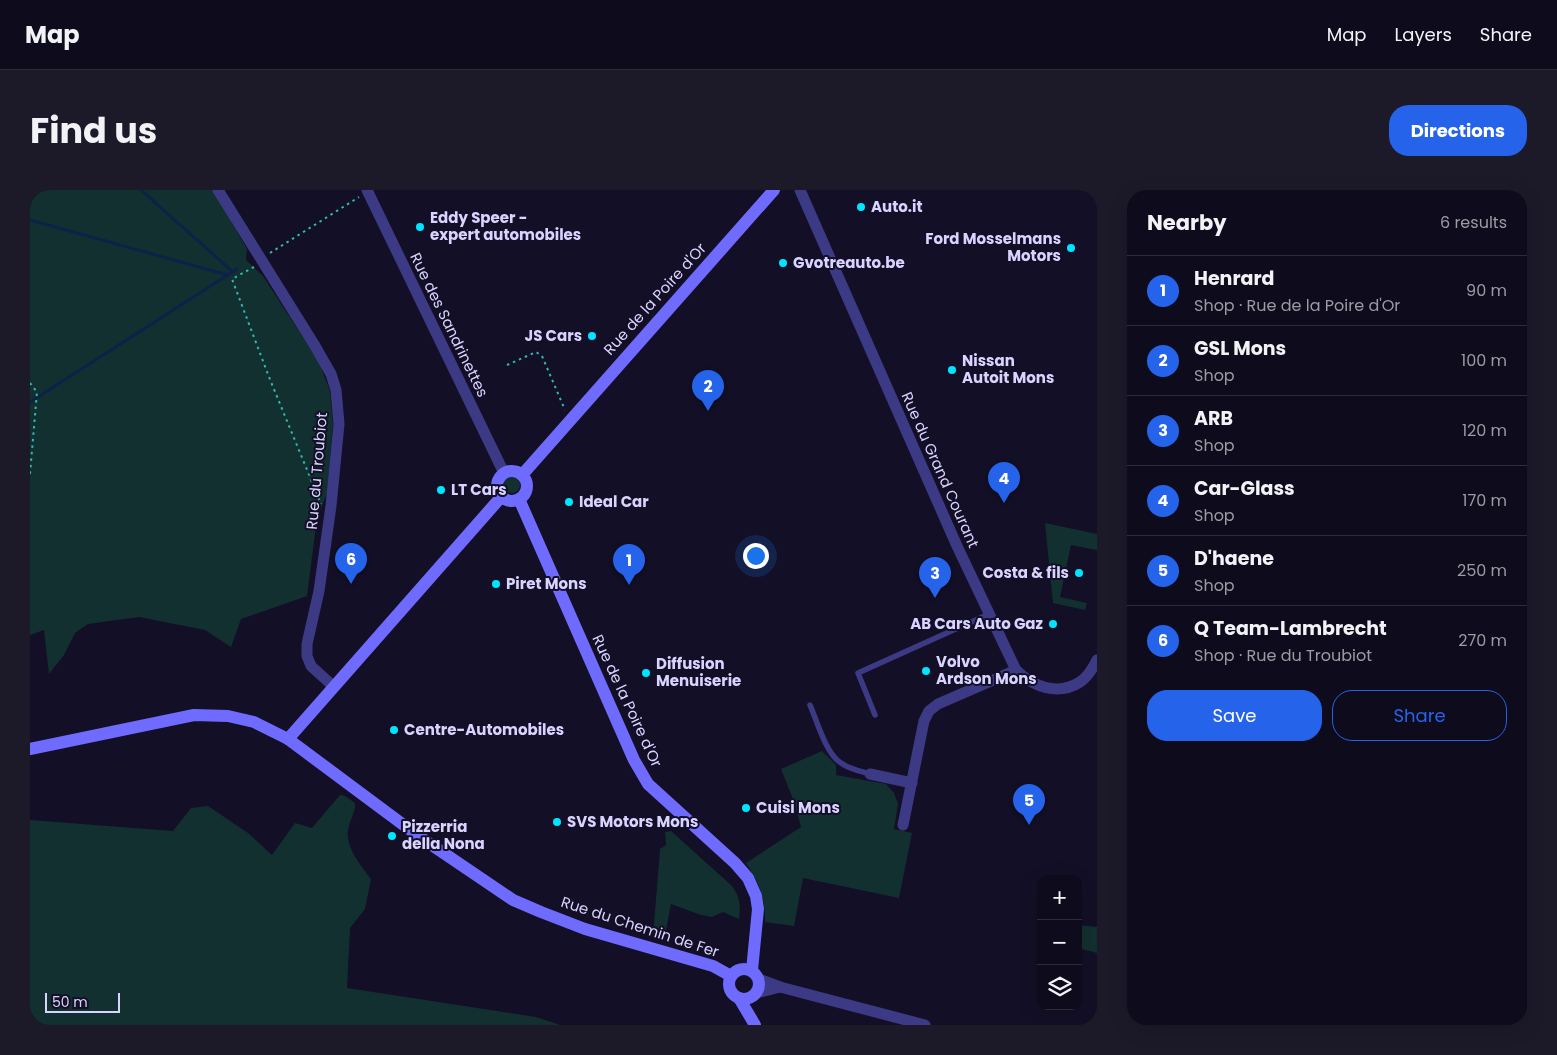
<!DOCTYPE html>
<html lang="en">
<head>
<meta charset="utf-8">
<style>
  :root { --surface:#0e0b1c; --page:#1c1929; --text:#f1f3f6; --muted:#9b9ba3; --line:#2e2b3b; --accent:#2563eb }
  body { margin:0; font-family:Poppins,sans-serif; background:var(--page); color:var(--text) }
  .controls { position:absolute; right:15px; bottom:15px; display:grid; overflow:hidden; border-radius:10px; box-shadow:0 5px 20px #0002 }
  .controls button { width:45px; height:45px; display:grid; place-items:center; padding:0; border:0; border-bottom:1px solid var(--line); background:var(--surface); color:var(--text); font:25px sans-serif }
  .scale { position:absolute; left:15px; bottom:12px; width:75px; box-sizing:border-box; padding-left:5px; border:2px solid #d9d4ff; border-top:0; font-size:14px; line-height:18px; white-space:nowrap; color:#d9d4ff; -webkit-text-stroke:4px #130f26; paint-order:stroke }
  .you { position:absolute; left:725px; top:365px; width:18px; height:18px; margin:-12px; border:4px solid #fff; border-radius:50%; background:#1a73e8; box-shadow:0 0 0 8px #1a73e833 }
  .badge { display:grid; place-items:center; width:32px; height:32px; border-radius:50%; background:var(--accent); color:#fff; font-size:16px; font-weight:700 }
  .pin { position:absolute; translate:-50% -41px; filter:drop-shadow(0 1px 2px #0008) }
  .pin::after { content:''; position:absolute; top:26px; width:18px; height:15px; background:inherit; clip-path:polygon(0 0,100% 0,50% 100%) }
  .list { margin:0; padding:0; list-style:none }
  h2 { display:flex; justify-content:space-between; align-items:center; height:65px; margin:0; padding:0 20px; font-size:21px }
  h2 small { font-size:16px; font-weight:400; color:var(--muted) }
  .list li { display:grid; grid-template-columns:32px 1fr auto; gap:15px; align-items:center; box-sizing:border-box; height:70px; padding:0 20px; border-top:1px solid var(--line) }
  .list b { display:block; font-size:19px; white-space:nowrap }
  .list p { margin:0; font-size:16px; white-space:nowrap; color:var(--muted) }
  .list em { font-size:16px; font-style:normal; color:var(--muted) }
  .actions { display:flex; gap:10px; padding:15px 20px }
  .actions a { flex:1; padding:11px 0; border:1px solid var(--accent); border-radius:20px; text-align:center; font-size:18px; color:var(--accent) }
  .actions .main { background:var(--accent); color:#fff }
  .icon { flex:none; width:28px; height:28px; fill:none; stroke:currentColor; stroke-width:2; stroke-linecap:round; stroke-linejoin:round }
  .map { position:relative; flex:none; width:1067px; height:835px; overflow:hidden; border-radius:20px }
  header { display:flex; align-items:center; gap:30px; box-sizing:border-box; height:70px; padding:0 25px; background:var(--surface); border-bottom:1px solid var(--line) }
  header strong { font-size:24px }
  nav { display:flex; gap:28px; margin-inline-start:auto; font-size:18px }
  .intro { display:flex; align-items:center; justify-content:space-between; box-sizing:border-box; height:120px; padding:0 30px }
  h1 { margin:0; font-size:35px }
  .button { padding:12px 22px; border-radius:20px; background:var(--accent); color:#fff; font-size:18px; font-weight:700 }
  main { display:flex; gap:30px; padding:0 30px }
  aside { flex:1; background:var(--surface); border-radius:20px; box-shadow:0 5px 20px #0002 }
  .map>svg:first-child { display:block }
  .green { fill:#12302f }
  .lines { fill:none; stroke-linecap:round; stroke-linejoin:round }
  .stream { stroke:#0c2248; stroke-width:3 }
  .path { stroke:#2fb8b0; stroke-width:2; stroke-dasharray:2.5 4; stroke-linecap:butt }
  .lane { stroke:#3d3a85; stroke-width:5.5 }
  .street { stroke:#3d3a85; stroke-width:11 }
  .secondary { stroke:#6f6bff; stroke-width:12 }
  .poi-dot { fill:#00e5ff; stroke:#130f26; stroke-width:2 }
  .labels { text-anchor:middle; stroke-width:4; stroke-linejoin:round; paint-order:stroke }
  .poi-label { font-size:15px; font-weight:bold; fill:#d9d4ff; stroke:#130f26; text-anchor:start }
  .street-label { font-size:15px; fill:#d9d4ff; stroke:#130f26 }
</style>
</head>
<body>
<header>
<strong>Map</strong>
<nav><a>Map</a><a>Layers</a><a>Share</a></nav>
</header>
<div class="intro"><h1>Find us</h1><a class="button">Directions</a></div>
<main>
<div class="map">
<svg width="1067" height="835" viewBox="0 0 1067 835">
  <rect width="100%" height="100%" fill="#130f26"/>
  <g class="green">
    <polygon points="0,0 183,0 217,59 216,70 233,86 289,172 300,201 303,234 297,304 287,328 277,406 211,429 201,457 175,440 109,427 58,434 45,443 34,465 19,484 14,440 0,445"/>
    <circle cx="482" cy="295" r="8"/>
    <polygon points="1015,333 1067,344 1067,360 1041,355 1030,407 1057,413 1055,420 1023,413"/>
    <path d="M792 561 806 575V585L856 594 864 603 868 614 864 639 882 643 869 708 773 688 764 736 735 732C735 706 730 695 716 673L771 637 763 609 751 579Z"/>
    <path d="M310 605 315 606 325 613C326 620 321 628 319 636 313 655 330 674 341 689L335 719 320 738 317 798 506 827 530 835H0V630L143 641 161 618 178 616 218 643 242 665 265 633 282 638Z"/>
    <path d="M641 641 702 696C710 707 711 716 709 729L693 722 682 727 671 725 641 714 634 750 623 747 630 659 636 655 635 642Z"/>
    <polygon points="1048,735 1067,737 1067,763 1048,758"/>
  </g>
  <g class="lines">
    <g class="stream">
      <polyline points="111,0 203,82"/>
      <polyline points="0,30 198,85"/>
      <polyline points="0,212 207,79"/>
    </g>
    <g class="path">
      <polyline points="240,63 329,7"/>
      <polyline points="224,77 202,89 239,187 291,314"/>
      <polyline points="477,175 506,162 512,166 535,220"/>
      <polyline points="0,193 7,202 0,284"/>
    </g>
    <g class="lane">
      <path d="M780 515C787 531 796 564 811 573 819 579 830 581 840 584"/>
      <polyline points="845,525 828,483 959,424"/>
    </g>
    <g class="street">
      <polyline points="188,0 285,156 301,184 306,200 309,234 301,316 289,401 277,454 277,466 281,476 303,496"/>
      <polyline points="337,0 474,283"/>
      <path d="M770 0 927 356 986 480C1003 497 1028 506 1050 492 1058 487 1063 478 1067 470"/>
      <polyline points="840,584 882,593"/>
      <polyline points="873,635 894,531 899,521 908,514 986,480"/>
      <polyline points="729,789 750,797 895,835"/>
      <polyline points="726,803 750,797"/>
    </g>
    <g class="secondary">
      <circle cx="482" cy="296" r="15"/>
      <polyline points="492,285 744,0"/>
      <polyline points="489,309 604,570 618,594 705,673 718,688 726,706 728,719 722,780"/>
      <polyline points="258,549 472,306"/>
      <polyline points="0,559 164,525 198,526 224,532 258,549 387,645 483,710 511,722 555,739 683,776 701,786"/>
      <circle cx="714" cy="794" r="15"/>
      <polyline points="709,808 725,835"/>
    </g>
  </g>
  <g class="poi-dot">
    <circle cx="831" cy="17" r="5"/>
    <circle cx="390" cy="37" r="5"/>
    <circle cx="1041" cy="58" r="5"/>
    <circle cx="753" cy="73" r="5"/>
    <circle cx="562" cy="146" r="5"/>
    <circle cx="922" cy="180" r="5"/>
    <circle cx="411" cy="300" r="5"/>
    <circle cx="539" cy="312" r="5"/>
    <circle cx="1049" cy="383" r="5"/>
    <circle cx="466" cy="394" r="5"/>
    <circle cx="1023" cy="434" r="5"/>
    <circle cx="896" cy="481" r="5"/>
    <circle cx="616" cy="483" r="5"/>
    <circle cx="364" cy="540" r="5"/>
    <circle cx="716" cy="618" r="5"/>
    <circle cx="527" cy="632" r="5"/>
    <circle cx="362" cy="646" r="5"/>
  </g>
  <g class="labels">
    <g class="poi-label">
      <text x="841" y="22">Auto.it</text>
      <text x="400" y="33">Eddy Speer -<tspan x="400" dy="17">expert automobiles</tspan></text>
      <text x="1031" y="54" text-anchor="end">Ford Mosselmans<tspan x="1031" dy="17">Motors</tspan></text>
      <text x="763" y="78">Gvotreauto.be</text>
      <text x="552" y="151" text-anchor="end">JS Cars</text>
      <text x="932" y="176">Nissan<tspan x="932" dy="17">Autoit Mons</tspan></text>
      <text x="421" y="305">LT Cars</text>
      <text x="549" y="317">Ideal Car</text>
      <text x="1039" y="388" text-anchor="end">Costa &amp; fils</text>
      <text x="476" y="399">Piret Mons</text>
      <text x="1013" y="439" text-anchor="end">AB Cars Auto Gaz</text>
      <text x="906" y="477">Volvo<tspan x="906" dy="17">Ardson Mons</tspan></text>
      <text x="626" y="479">Diffusion<tspan x="626" dy="17">Menuiserie</tspan></text>
      <text x="374" y="545">Centre-Automobiles</text>
      <text x="726" y="623">Cuisi Mons</text>
      <text x="537" y="637">SVS Motors Mons</text>
      <text x="372" y="642">Pizzerria<tspan x="372" dy="17">della Nona</tspan></text>
    </g>
    <g class="street-label">
      <text transform="translate(625 109) rotate(-48)" y="5">Rue de la Poire d'Or</text>
      <text transform="translate(419 135) rotate(64)" y="5">Rue des Sandrinettes</text>
      <text transform="translate(910 280) rotate(66)" y="5">Rue du Grand Courant</text>
      <text transform="translate(287 281) rotate(-85)" y="5">Rue du Troubiot</text>
      <text transform="translate(597 511) rotate(65)" y="5">Rue de la Poire d'Or</text>
      <text transform="translate(610 737) rotate(18)" y="5">Rue du Chemin de Fer</text>
    </g>
  </g>
</svg>
<div class="controls">
<button>+</button>
<button>−</button>
<button><svg class="icon" aria-label="layers" viewBox="0 0 24 24"><path d="M12 4l9 5-9 5-9-5zM3 14l9 5 9-5"/></svg></button>
</div>
<div class="scale">50 m</div>
<div class="you"></div>
<div class="pin badge" style="left:599px;top:395px">1</div>
<div class="pin badge" style="left:678px;top:221px">2</div>
<div class="pin badge" style="left:905px;top:408px">3</div>
<div class="pin badge" style="left:974px;top:313px">4</div>
<div class="pin badge" style="left:999px;top:635px">5</div>
<div class="pin badge" style="left:321px;top:394px">6</div>
</div>
<aside>
<h2>Nearby<small>6 results</small></h2>
<ul class="list">
<li><span class="badge">1</span><div><b>Henrard</b><p>Shop · Rue de la Poire d'Or</p></div><em>90 m</em></li>
<li><span class="badge">2</span><div><b>GSL Mons</b><p>Shop</p></div><em>100 m</em></li>
<li><span class="badge">3</span><div><b>ARB</b><p>Shop</p></div><em>120 m</em></li>
<li><span class="badge">4</span><div><b>Car-Glass</b><p>Shop</p></div><em>170 m</em></li>
<li><span class="badge">5</span><div><b>D'haene</b><p>Shop</p></div><em>250 m</em></li>
<li><span class="badge">6</span><div><b>Q Team-Lambrecht</b><p>Shop · Rue du Troubiot</p></div><em>270 m</em></li>
</ul>
<div class="actions"><a class="main">Save</a><a>Share</a></div>
</aside>
</main>
</body>
</html>
